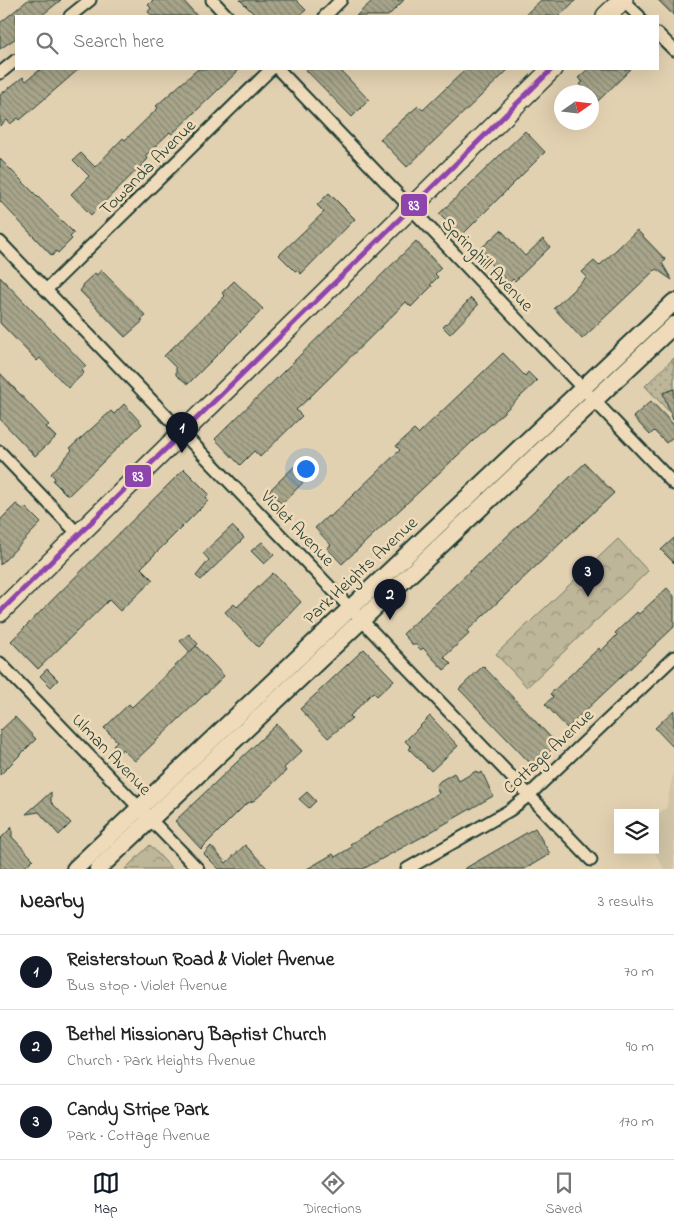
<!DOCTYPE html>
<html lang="en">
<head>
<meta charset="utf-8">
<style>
  :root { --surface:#fff; --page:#f2f2f2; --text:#222; --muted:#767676; --line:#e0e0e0; --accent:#111827 }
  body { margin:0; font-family:"Indie Flower",sans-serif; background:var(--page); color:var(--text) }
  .controls { position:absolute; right:15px; bottom:15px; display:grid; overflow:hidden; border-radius:0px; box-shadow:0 5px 20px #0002 }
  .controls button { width:45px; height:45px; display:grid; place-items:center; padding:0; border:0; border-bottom:1px solid var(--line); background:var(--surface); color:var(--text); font:25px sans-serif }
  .compass { position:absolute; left:554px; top:85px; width:45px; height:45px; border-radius:50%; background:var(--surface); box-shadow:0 5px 20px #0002; rotate:76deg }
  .you { position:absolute; left:305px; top:468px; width:18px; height:18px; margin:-12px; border:4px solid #fff; border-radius:50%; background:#1a73e8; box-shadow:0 0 0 8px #1a73e833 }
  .badge { display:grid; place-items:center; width:32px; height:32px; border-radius:50%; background:var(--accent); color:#fff; font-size:16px; font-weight:700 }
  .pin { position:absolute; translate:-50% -41px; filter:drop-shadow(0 1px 2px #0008) }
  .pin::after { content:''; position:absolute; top:26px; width:18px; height:15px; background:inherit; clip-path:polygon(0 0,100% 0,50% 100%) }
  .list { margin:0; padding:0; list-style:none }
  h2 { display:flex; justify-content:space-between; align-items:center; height:65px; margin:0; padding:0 20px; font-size:21px }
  h2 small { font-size:16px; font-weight:400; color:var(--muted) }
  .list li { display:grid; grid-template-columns:32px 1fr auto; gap:15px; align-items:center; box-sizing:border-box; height:75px; padding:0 20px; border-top:1px solid var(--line) }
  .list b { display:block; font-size:19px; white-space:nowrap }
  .list p { margin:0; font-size:16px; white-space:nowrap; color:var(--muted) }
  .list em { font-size:16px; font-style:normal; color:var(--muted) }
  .icon { flex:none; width:28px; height:28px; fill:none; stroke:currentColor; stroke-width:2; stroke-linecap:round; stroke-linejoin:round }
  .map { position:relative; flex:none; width:674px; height:869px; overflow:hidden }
  .search { position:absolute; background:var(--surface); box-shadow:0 5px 20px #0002; left:15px; right:15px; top:15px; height:55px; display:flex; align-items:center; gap:12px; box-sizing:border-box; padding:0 18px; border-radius:0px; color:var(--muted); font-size:19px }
  .sheet { height:290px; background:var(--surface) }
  nav { display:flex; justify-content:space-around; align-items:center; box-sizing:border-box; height:70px; border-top:1px solid var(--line); background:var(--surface); font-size:14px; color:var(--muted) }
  nav a { display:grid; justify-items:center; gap:2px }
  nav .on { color:var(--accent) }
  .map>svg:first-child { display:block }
  .built { fill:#d1c4a6 }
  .park { fill:url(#park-crowns); stroke:#6e7a66 }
  .garden { fill:url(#garden-dots); stroke:#6e7a66 }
  .building { fill:url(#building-back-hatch); stroke:#1f3d34 }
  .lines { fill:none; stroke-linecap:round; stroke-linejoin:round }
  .street-casing { stroke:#1f3d34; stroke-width:15 }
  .secondary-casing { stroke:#1f3d34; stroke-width:20 }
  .primary-casing { stroke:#1f3d34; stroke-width:22 }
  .street { stroke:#efdbb9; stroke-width:11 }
  .secondary { stroke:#efdbb9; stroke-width:16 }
  .primary { stroke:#efdbb9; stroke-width:19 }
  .bus-1-casing { stroke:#efdbb9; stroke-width:9 }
  .bus-1 { stroke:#8e44ad; stroke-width:5 }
  .labels { text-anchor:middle; stroke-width:5; stroke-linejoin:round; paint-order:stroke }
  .street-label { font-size:18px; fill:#1f3d34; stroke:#efdbb9 }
  .line-badge { stroke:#efdbb9; stroke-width:2 }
  .badge-label { font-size:14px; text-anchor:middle; font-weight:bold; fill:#fff }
</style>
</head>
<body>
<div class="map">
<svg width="674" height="869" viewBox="0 0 674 869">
  <defs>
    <pattern id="park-crowns" width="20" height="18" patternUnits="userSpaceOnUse" patternTransform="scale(1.25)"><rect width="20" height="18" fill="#beb699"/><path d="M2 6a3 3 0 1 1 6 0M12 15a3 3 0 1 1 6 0" fill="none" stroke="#9a957e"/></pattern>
    <pattern id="garden-dots" width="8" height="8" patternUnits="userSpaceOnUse" patternTransform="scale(1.25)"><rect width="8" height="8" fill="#beb699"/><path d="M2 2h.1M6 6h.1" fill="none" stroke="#9a957e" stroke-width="1.8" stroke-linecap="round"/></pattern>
    <pattern id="building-back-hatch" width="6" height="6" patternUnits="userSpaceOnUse" patternTransform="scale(1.25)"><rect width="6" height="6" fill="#a8a58b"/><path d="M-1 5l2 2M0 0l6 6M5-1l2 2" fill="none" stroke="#888872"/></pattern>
  </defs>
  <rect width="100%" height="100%" fill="#e2d1b1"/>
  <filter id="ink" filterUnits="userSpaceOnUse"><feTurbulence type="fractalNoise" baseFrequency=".02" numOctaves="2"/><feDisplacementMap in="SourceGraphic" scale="10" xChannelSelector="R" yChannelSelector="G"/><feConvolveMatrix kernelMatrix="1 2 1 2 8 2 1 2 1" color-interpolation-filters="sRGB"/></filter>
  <g filter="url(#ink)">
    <polygon class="built" points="674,769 674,869 664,869 653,850 655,850 655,816 666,808"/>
    <g class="park">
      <polygon points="618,539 648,571 527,687 496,654"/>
      <polygon points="150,845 172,869 125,869"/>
    </g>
    <polygon class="garden" points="674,358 674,417 645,386"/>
    <g class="building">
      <polygon points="28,0 61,0 41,16 16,16 16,38 0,49 0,23"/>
      <polygon points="153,0 183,0 197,16 153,16 148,12 151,8 148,5"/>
      <polygon points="240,0 296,0 306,10 299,16 256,16"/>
      <polygon points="373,0 404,0 388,16 356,16"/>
      <polygon points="541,0 576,0 559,16 524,16"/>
      <polygon points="658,0 674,0 674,16"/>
      <polygon points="41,69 79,69 20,120 18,118 10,124 7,120 0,126 0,95 23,77 26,81"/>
      <polygon points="198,69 240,69 172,134 170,132 145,156 148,159 91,215 71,194 89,176 73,160 81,153 95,167 123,138 125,140 158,108 156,106"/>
      <polygon points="305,69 339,69 369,100 352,117"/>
      <polygon points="466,69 509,69 407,167 380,139 418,106 423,110"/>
      <polygon points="588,69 631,69 598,101 596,97 594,99 592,92 588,92 580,84 583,82 578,78"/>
      <polygon points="525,131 545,152 461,236 439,214"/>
      <polygon points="0,159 74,233 70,237 72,239 58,253 56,251 52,256 0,201"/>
      <polygon points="329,193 355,219 301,274 297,270 295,271 279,255 324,212 317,205"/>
      <polygon points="501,230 525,256 543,239 550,247 515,281 513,279 509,283 478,251"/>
      <polygon points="637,230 666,260 662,263 672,280 656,269 582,339 554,308 587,277 582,272 594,261 599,266"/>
      <polygon points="416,241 441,268 435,274 438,277 430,285 432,286 411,307 406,302 311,396 296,410 302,416 260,457 254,451 240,465 215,439"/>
      <polygon points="101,270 146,316 141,320 143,321 125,337 80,291 83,287 82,285 95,273 97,275"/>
      <polygon points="0,277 86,366 82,370 84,373 68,388 40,358 37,361 0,323"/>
      <polygon points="234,281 263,309 188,384 176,375 176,368 164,356 225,296 222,293"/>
      <polygon points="471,298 478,305 450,334 443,327"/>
      <polygon points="503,353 525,376 528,372 537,381 342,564 327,548 331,545 315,528 328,516 330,517 400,450 396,446 414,430 418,434"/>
      <polygon points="0,373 49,425 46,427 56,437 35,456 0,419"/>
      <polygon points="674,389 674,420 673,420 663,393"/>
      <polygon points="651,401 674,425 674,436 666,443 654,431 650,435 633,417"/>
      <polygon points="124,404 142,424 68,496 53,481 55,478 51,474 72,450 70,448 111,411 114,414"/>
      <polygon points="303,458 315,470 282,504 269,491"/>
      <polygon points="585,463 614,493 467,631 469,634 444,657 451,664 444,670 423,648 421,650 415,644 413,645 403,634"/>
      <polygon points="184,469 209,494 206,498 208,501 141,568 153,580 120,611 109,600 38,669 11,641"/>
      <polygon points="16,504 23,509 25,507 41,523 0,565 0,520"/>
      <polygon points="232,526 244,538 201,580 196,576 209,560 203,553"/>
      <polygon points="674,538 674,563 661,550"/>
      <polygon points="262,542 274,555 264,564 251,551"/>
      <polygon points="273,573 301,602 258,647 225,612 234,604 237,607"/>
      <polygon points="667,588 674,596 674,627 567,728 545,704 553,697 550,694 599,648 601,651 617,635 615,633 637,612 639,614"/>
      <polygon points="189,634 198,644 190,652 180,641"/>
      <polygon points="196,646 224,676 135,761 122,749 120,752 113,745 117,741 104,728 129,704 132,707"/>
      <polygon points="364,649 394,680 377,696 373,692 350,716 352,718 328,738 300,709"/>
      <polygon points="483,666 557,744 534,767 459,689"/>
      <polygon points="47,669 58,680 51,687 40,676"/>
      <polygon points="674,710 674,748 655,728"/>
      <polygon points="430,716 458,746 431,771 409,749 411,747 405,741"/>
      <polygon points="15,717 36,739 0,775 0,731"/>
      <polygon points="277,724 302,751 284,768 286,771 255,800 246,804 201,849 175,821"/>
      <polygon points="476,771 478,774 482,772 493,796 422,837 363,869 307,869 333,854 335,857 352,847 350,844 439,793 436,786 440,781 454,773 459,781"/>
      <polygon points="51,792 51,802 71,823 59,835 39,812 26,814"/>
      <polygon points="307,792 316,801 309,808 299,799"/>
      <polygon points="12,827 12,837 33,859 23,869 0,869 0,839"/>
      <polygon points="535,828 550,854 525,869 464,869"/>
      <polygon points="245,845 268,869 219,869 204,854 211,846 226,863"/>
    </g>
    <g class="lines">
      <g class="street-casing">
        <g id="street">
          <polyline points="212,0 227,16"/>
          <polyline points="622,0 639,16"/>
          <polyline points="70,16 90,0"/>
          <polyline points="325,16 341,0"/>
          <polyline points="658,34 674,50"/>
          <polyline points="278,69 674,484"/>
          <polyline points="0,73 16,60"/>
          <polyline points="0,242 591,860"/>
          <polyline points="46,290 271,69"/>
          <polyline points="0,452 78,534"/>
          <polyline points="0,663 198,869"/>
          <polyline points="407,869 510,810 528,796 674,657"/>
        </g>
      </g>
      <g class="secondary-casing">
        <g id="secondary">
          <polyline points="75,869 674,302"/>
          <polyline points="98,869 674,325"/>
        </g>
      </g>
      <g class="primary-casing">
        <g id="primary">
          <polyline points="606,16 623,0"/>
          <polyline points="0,612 552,69"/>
        </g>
      </g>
      <use href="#street" class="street"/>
      <use href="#secondary" class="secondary"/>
      <use href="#primary" class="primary"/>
      <g class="bus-1-casing">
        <polyline id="bus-1" points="0,612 552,69"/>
      </g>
      <use href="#bus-1" class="bus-1"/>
    </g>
  </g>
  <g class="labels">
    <g class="street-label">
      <text transform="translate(147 167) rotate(-45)" y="6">Towanda Avenue</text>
      <text transform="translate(488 264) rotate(46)" y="6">Springhill Avenue</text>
      <text transform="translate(298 528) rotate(46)" y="6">Violet Avenue</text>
      <text transform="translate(360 570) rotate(-43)" y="6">Park Heights Avenue</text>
      <text transform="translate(548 751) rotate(-43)" y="6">Cottage Avenue</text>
      <text transform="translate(112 754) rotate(46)" y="6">Ulman Avenue</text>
    </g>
  </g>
  <g class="line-badge">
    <rect x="400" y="193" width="28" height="24" rx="5" fill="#8e44ad"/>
    <rect x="124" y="464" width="28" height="24" rx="5" fill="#8e44ad"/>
  </g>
  <g class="badge-label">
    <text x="414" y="210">83</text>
    <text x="138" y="481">83</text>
  </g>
</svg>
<div class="controls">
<button><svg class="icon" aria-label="layers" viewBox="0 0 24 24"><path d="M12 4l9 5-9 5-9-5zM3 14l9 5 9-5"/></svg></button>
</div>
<svg class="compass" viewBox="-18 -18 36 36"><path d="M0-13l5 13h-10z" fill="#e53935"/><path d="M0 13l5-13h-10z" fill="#767676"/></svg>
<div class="you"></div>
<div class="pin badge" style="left:182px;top:453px">1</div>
<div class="pin badge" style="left:390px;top:620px">2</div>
<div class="pin badge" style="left:588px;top:597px">3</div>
<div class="search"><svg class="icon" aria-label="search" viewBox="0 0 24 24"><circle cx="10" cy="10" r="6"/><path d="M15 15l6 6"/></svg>Search here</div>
</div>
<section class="sheet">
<h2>Nearby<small>3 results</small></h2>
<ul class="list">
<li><span class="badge">1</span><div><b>Reisterstown Road &amp; Violet Avenue</b><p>Bus stop · Violet Avenue</p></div><em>70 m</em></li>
<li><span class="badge">2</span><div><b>Bethel Missionary Baptist Church</b><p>Church · Park Heights Avenue</p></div><em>90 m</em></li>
<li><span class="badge">3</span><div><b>Candy Stripe Park</b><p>Park · Cottage Avenue</p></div><em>170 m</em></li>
</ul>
</section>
<nav>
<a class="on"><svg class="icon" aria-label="map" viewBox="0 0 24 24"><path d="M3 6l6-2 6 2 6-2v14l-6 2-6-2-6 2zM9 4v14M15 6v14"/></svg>Map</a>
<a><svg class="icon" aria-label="directions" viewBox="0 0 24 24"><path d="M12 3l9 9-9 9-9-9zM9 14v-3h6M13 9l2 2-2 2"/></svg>Directions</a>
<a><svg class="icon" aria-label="saved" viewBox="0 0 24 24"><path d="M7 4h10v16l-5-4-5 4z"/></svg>Saved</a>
</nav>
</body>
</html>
